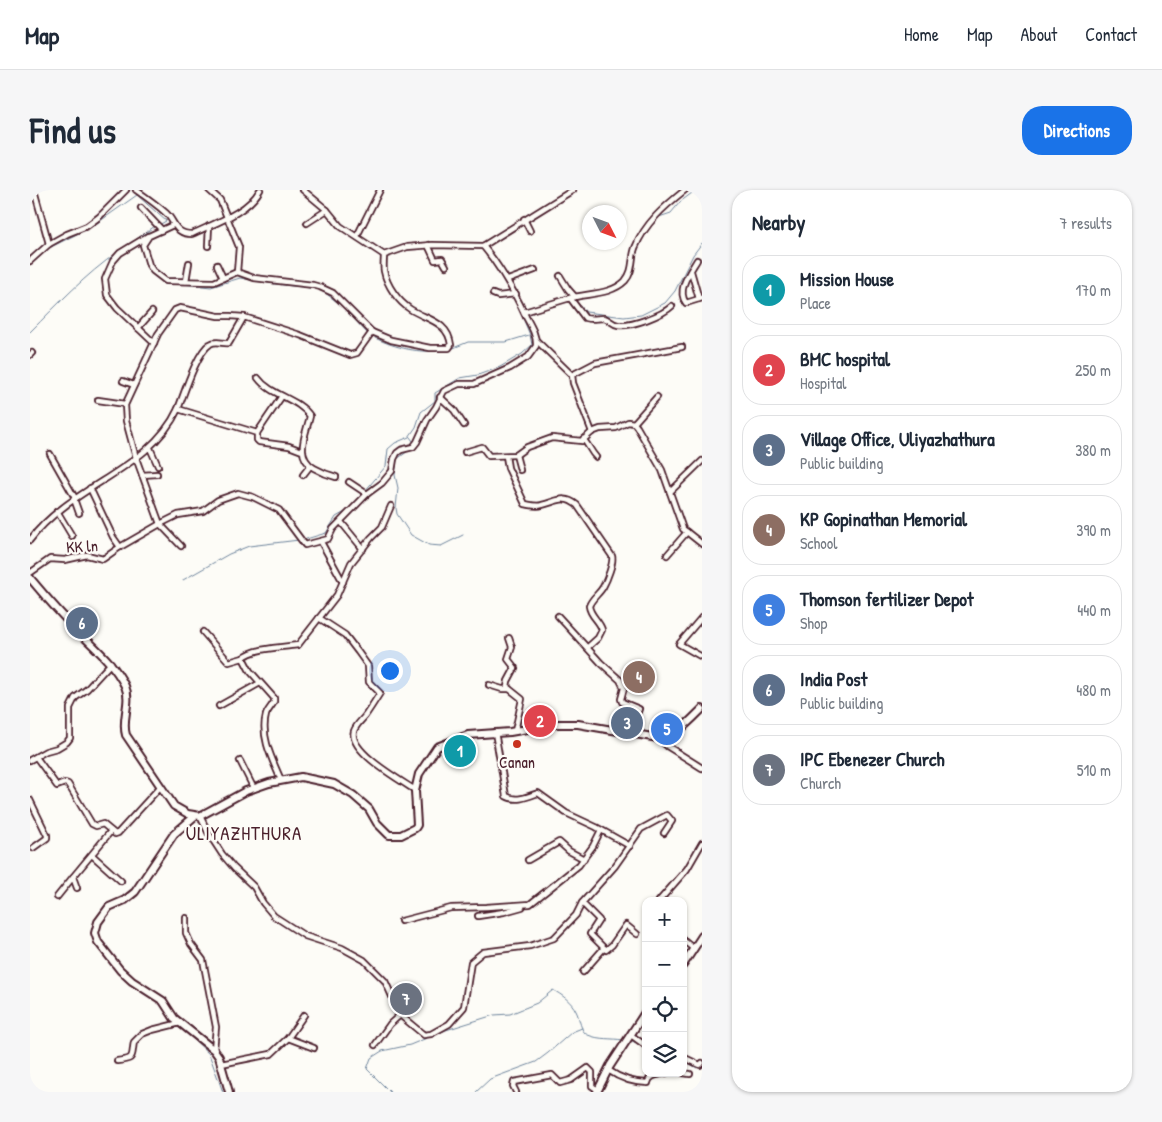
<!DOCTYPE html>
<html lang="en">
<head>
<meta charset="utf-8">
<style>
  :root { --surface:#fff; --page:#f6f6f7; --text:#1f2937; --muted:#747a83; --line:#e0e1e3; --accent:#1a73e8 }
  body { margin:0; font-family:"Patrick Hand",sans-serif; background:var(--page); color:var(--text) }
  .controls { position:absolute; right:15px; bottom:15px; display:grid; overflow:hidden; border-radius:10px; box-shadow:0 1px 4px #0004 }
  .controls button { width:45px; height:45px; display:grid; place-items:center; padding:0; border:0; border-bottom:1px solid var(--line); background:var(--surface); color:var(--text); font:25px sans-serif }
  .compass { position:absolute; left:552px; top:15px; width:45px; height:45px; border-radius:50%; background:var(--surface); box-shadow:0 1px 4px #0004; rotate:132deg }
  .you { position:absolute; left:359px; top:480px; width:18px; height:18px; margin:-12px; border:4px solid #fff; border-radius:50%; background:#1a73e8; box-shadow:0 0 0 8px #1a73e833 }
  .badge { display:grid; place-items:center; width:32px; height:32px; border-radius:50%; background:var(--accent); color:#fff; font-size:16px; font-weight:700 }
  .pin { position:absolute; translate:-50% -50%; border:2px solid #fff; box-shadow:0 1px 5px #0006 }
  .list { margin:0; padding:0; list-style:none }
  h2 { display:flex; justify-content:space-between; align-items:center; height:65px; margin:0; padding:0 20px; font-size:21px }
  h2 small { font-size:16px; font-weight:400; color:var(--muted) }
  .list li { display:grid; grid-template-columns:32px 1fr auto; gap:15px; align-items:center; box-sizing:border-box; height:70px; margin:0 10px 10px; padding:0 10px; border:1px solid var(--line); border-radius:20px }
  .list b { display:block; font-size:19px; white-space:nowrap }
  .list p { margin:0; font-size:16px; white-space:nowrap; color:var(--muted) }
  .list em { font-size:16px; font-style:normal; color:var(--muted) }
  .icon { flex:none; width:28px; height:28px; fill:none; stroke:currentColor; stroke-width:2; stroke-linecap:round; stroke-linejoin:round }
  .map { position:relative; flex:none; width:672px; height:902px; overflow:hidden; border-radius:20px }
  header { display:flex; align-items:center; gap:30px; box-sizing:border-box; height:70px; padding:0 25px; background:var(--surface); border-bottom:1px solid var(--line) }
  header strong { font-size:24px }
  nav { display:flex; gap:28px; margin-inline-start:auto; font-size:18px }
  .intro { display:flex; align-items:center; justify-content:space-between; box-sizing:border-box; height:120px; padding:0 30px }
  h1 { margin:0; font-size:35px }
  .button { padding:12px 22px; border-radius:20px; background:var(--accent); color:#fff; font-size:18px; font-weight:700 }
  main { display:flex; gap:30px; padding:0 30px }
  aside { flex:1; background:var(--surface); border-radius:20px; box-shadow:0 1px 4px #0004 }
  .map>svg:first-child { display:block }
  .built { fill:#f2e9d7 }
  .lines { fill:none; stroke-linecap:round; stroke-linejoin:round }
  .stream { stroke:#6f859d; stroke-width:1 }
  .street-casing { stroke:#4a1f2b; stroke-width:8 }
  .secondary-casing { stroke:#4a1f2b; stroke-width:10 }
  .street { stroke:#fdfcf7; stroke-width:4.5 }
  .secondary { stroke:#fdfcf7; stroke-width:6 }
  .poi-dot { fill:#c8321e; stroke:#fdfcf7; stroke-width:2 }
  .labels { text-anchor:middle; stroke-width:4.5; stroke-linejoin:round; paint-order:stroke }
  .street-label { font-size:16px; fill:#4a1f2b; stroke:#fdfcf7 }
  .poi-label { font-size:16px; fill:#4a1f2b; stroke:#fdfcf7 }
  .quarter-label { font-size:19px; letter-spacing:1px; fill:#4a1f2b; stroke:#fdfcf7 }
</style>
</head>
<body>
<header>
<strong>Map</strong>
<nav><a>Home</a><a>Map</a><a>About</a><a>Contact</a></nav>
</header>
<div class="intro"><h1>Find us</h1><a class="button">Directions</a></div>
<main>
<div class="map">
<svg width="672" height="902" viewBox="0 0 672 902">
  <rect width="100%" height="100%" fill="#fdfcf7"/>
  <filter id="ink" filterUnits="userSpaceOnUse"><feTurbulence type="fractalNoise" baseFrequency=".02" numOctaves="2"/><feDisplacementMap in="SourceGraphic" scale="10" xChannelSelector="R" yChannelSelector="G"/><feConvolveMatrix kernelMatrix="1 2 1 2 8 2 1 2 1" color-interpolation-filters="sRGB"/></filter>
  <g filter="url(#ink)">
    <polygon class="built" points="612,474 623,482 602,504 596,498 599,494 596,492"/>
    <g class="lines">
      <g class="stream">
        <polyline points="626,28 641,23 650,12 666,0"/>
        <polyline points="110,55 119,81 132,90"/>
        <polyline points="91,60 125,36"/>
        <polyline points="0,75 19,58 63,36 107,5 136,31 129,35"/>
        <polyline points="143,93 181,97 210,88 245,94 290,99 311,115 337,143"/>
        <path d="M587 99C607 91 602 78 607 62 610 51 617 42 623 33"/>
        <polyline points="546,110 567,105"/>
        <polyline points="546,111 556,122 594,127 611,125 635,113 645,101 663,65 672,53"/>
        <polyline points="499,124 530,113"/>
        <path d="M0 142C28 114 55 85 88 62"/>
        <path d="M345 148C366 158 390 164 412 160"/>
        <polyline points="421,159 438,152 476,152 499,145"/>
        <polyline points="380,247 383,251"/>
        <polyline points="381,259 367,269 365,285 368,298 366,318 367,324 381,345 399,355 411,356 433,345"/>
        <polyline points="335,301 356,276 358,259 365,253 379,247 386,237 391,222 405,211 405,203 430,188 448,185 470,177 492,164 502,155 500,145 492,126"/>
        <polyline points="273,350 296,343 306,327 315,322 330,307"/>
        <polyline points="153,390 199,364 219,356 269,350"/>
        <polyline points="133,816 141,829"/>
        <polyline points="155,841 179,864 193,902"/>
        <polyline points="602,851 613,856"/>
        <polyline points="653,870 667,878 669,876"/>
        <path d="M360 902 337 879 341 868 352 861 380 855 416 840 464 825 480 824 507 813 523 800C532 805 541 811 546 821 550 828 550 842 558 845 570 850 581 848 593 850"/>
        <polyline points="446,902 460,889 506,872 518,863 542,842 552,838"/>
      </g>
      <g class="street-casing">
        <g id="street">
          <polyline points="4,0 19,54"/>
          <path d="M106 0C116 7 126 14 136 23 145 31 144 44 162 44 185 33 217 23 230 0"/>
          <polyline points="179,0 190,10 209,57 207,82"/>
          <polyline points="273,0 297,20 310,36 354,65 377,57 402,55 453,56 543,0"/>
          <polyline points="111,18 132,40"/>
          <polyline points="494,29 500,41"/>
          <polyline points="277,33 297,20"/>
          <path d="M143 35 119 46 113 55 119 75 123 81 136 91 184 92 207 82 224 88 283 95 290 97 303 103 342 142 361 150 400 158H419L421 155C418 131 397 130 380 119 368 111 357 96 354 81 353 76 354 70 354 65"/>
          <polyline points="118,46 90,63 83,71 75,89 77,105 87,118 124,153"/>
          <polyline points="327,46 350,0"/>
          <polyline points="398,55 405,70 412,69 416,76"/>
          <polyline points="178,56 179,36"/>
          <path d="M667 70C660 82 646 100 656 113L669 109"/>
          <polyline points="0,71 19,54 37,44 57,36 69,27 96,0"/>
          <polyline points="187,75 193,88"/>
          <polyline points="661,81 669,109 672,108"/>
          <polyline points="530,86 538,99 545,107"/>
          <polyline points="478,90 505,80"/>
          <polyline points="156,91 159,73"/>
          <polyline points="463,104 468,106 486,104"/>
          <path d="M642 116C633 125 601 137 588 135 582 134 579 129 574 128 567 128 562 130 555 128L540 108C558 103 581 105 595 91 604 81 601 69 605 58 615 33 635 16 655 0"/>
          <polyline points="494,122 540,108"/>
          <polyline points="108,138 122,122"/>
          <polyline points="507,151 542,185"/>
          <polyline points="652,157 565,173 542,185 543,193 562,242 570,239 586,238 598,232 604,233 607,237 632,280 653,339 672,354"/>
          <polyline points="0,165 2,163"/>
          <path d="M228 188C241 206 268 208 280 226 276 244 264 266 284 278 291 282 298 285 306 287"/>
          <polyline points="93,191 104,195"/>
          <polyline points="252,206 227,243 227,250 229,252 259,256 272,261"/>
          <polyline points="410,207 424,220 434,235"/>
          <polyline points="68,210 95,214"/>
          <polyline points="604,233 627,207"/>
          <path d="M227 243 148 219C154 204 167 162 180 154 186 150 193 154 199 153L214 127 270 145 320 165 327 163 342 142"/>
          <path d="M553 249C559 255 560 261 566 267"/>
          <polyline points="120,258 128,276"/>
          <polyline points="435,262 452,257 459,266 486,265 497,257 522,248 552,251 562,242"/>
          <polyline points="20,264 45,308"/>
          <polyline points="486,265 490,280"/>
          <path d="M476 266 478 278 495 314C501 315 507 317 512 315 526 312 534 304 547 315L582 366C584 372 577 390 573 397 569 404 562 408 559 416 560 426 570 431 572 440L568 448 558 457"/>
          <polyline points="112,285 127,284"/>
          <polyline points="273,285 280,276"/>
          <polyline points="319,292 337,304"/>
          <polyline points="60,298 83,347 90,357"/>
          <polyline points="640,302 672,271"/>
          <polyline points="44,309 49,323"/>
          <polyline points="27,321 42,346"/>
          <polyline points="311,332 333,359"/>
          <path d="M0 350C41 295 120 280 148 219"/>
          <polyline points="291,352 313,392"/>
          <polyline points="151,356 130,334 106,268 96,231 95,215 128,144 145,120 150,118 188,126 200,126 214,127"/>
          <polyline points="637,365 657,342"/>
          <path d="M0 383 20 369 35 370 57 365 73 369 90 357 130 334 148 325 173 321 188 310 208 303 223 307 249 320 275 355 298 349 303 339 337 304 352 293 362 281 364 269 367 263 371 260 383 257 387 252 397 230 406 217 414 201 429 194H444L480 178 498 167 506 156C507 146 501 136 496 127 484 101 471 78 453 56"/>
          <polyline points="528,426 571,473 590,490 594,498 591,509 592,512 609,519 599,544"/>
          <polyline points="672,427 649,454 672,467"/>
          <path d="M289 428 315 445 328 462 338 476 339 492 350 503C345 511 340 519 335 526 331 531 326 535 324 541 318 561 370 590 385 600"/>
          <polyline points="173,442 199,472 213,468"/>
          <polyline points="479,448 482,457 478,469 485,478 478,491 477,497 492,509 485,541"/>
          <polyline points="459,495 472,499 479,499"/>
          <polyline points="189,516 230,493"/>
          <path d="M465 542 476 606C486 612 497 607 508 603L536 623 566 637 600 656"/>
          <polyline points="628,548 637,556 672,578"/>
          <polyline points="6,567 27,596 35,593 38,594 62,634 66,636 73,634 85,644 88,643 130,597"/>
          <polyline points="0,570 16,561 27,558 37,552 40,548 40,518 45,508 57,499 81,473"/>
          <polyline points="210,571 224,599"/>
          <path d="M251 590C243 571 230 547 236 525 237 521 242 516 244 512V508L220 481 213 468C223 458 254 457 268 455L307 405 321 373 341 348 352 337 361 316"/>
          <polyline points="0,610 17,645 17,648 3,658"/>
          <polyline points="170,626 179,644 192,664 204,678 224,697 233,713 244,726 275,746 312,758 334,770 355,791 366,815 371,819 370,825 360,834 345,855"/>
          <polyline points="62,665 91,691"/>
          <polyline points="498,670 529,652 539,661 554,669"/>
          <polyline points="47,698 43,687 81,641"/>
          <polyline points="27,707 43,687"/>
          <polyline points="629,711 657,679 672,653"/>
          <polyline points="552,713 569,730 560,744 576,760 582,755 596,735 607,744"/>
          <polyline points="448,726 474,722 492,717"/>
          <polyline points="156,728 156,743 161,754 173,770 186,837 184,860"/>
          <polyline points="371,731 421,718 456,717 500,714 549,675 563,656 571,640"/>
          <polyline points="653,750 664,759"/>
          <polyline points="553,782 574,758"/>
          <polyline points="370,825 394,845 401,844 419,834 434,817 441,772 453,762 500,756 524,748 546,725 552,713 585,676 611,639 637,625 642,631 634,643"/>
          <polyline points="601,845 616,856"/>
          <polyline points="258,848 284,858"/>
          <polyline points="653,867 670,875 672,873"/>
          <path d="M87 871C106 869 101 867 104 852L112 844 122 840 150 833"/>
          <polyline points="191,874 241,864 258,848 274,825"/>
          <path d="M578 880C591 889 603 893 618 893 619 884 630 885 636 883"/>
          <polyline points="653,883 660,884"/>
          <polyline points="486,902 483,896 484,892 522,885 530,893 541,890 558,878 562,882 562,896 568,900"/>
        </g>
      </g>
      <g class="secondary-casing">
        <g id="secondary">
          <path d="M0 388C15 406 30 424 47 440 64 457 84 473 95 496 102 512 91 529 96 545L144 616 158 624 170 626 216 601 239 593 271 587 304 594 323 605 339 619 347 633 359 645H371L385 638 387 635 385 601 389 584 407 557 438 545 480 542 526 534H548L628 548C648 545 658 533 672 519"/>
          <polyline points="165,626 144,644 105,702 95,710 79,717 68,732 65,743 68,752 90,780 102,791 133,811 144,828 184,860 189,867 199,902"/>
          <polyline points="653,775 672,746"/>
          <polyline points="567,902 580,876 616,821"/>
        </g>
      </g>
      <use href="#street" class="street"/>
      <use href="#secondary" class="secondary"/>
    </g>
  </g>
  <circle class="poi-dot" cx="487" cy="554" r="5"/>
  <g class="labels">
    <g class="street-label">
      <text transform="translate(52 356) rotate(-3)" y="6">KK ln</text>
    </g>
    <g class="poi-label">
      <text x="487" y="578">Canan</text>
    </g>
    <g class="quarter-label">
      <text x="214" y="650">ULIYAZHTHURA</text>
    </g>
  </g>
</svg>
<div class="controls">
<button>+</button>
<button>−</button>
<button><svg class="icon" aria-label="locate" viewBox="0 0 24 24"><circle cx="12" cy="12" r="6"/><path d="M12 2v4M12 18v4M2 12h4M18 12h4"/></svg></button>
<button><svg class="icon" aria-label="layers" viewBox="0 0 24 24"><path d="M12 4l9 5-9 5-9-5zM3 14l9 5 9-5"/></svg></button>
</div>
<svg class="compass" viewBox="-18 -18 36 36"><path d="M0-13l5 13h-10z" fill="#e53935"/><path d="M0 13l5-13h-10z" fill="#747a83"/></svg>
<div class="you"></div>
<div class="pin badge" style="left:430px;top:561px;background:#0f9aa8">1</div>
<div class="pin badge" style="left:510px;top:531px;background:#e0444e">2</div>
<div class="pin badge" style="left:597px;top:533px;background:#5c6f8a">3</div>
<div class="pin badge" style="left:609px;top:487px;background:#8d6e63">4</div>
<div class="pin badge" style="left:637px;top:539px;background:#3f7fe0">5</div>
<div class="pin badge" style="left:52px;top:433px;background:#5c6f8a">6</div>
<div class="pin badge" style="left:376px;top:809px;background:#6b7280">7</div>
</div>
<aside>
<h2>Nearby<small>7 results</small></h2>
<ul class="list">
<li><span class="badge" style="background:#0f9aa8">1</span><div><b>Mission House</b><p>Place</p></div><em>170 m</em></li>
<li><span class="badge" style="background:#e0444e">2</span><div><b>BMC hospital</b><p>Hospital</p></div><em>250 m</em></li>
<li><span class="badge" style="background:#5c6f8a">3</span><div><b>Village Office, Uliyazhathura</b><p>Public building</p></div><em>380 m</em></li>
<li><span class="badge" style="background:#8d6e63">4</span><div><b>KP Gopinathan Memorial</b><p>School</p></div><em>390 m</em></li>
<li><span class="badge" style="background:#3f7fe0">5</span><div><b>Thomson fertilizer Depot</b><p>Shop</p></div><em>440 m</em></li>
<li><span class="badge" style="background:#5c6f8a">6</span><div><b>India Post</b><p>Public building</p></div><em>480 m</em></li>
<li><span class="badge" style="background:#6b7280">7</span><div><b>IPC Ebenezer Church</b><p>Church</p></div><em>510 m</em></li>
</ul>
</aside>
</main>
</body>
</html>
